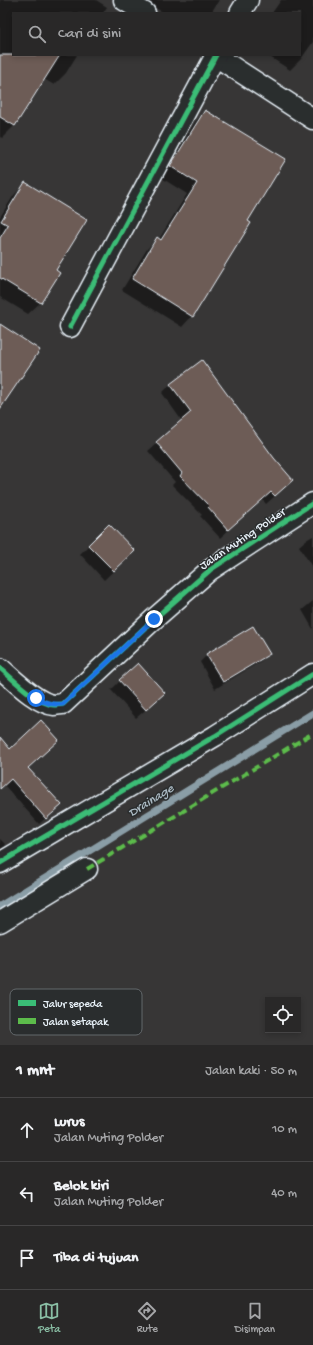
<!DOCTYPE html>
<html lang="id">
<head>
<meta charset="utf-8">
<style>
  :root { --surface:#292828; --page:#353434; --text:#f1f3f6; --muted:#a5a6a8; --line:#454445; --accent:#8abfa5 }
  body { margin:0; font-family:"Gochi Hand",sans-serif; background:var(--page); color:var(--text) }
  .controls { position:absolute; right:12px; bottom:12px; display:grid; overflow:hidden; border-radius:0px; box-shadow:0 2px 6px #0003 }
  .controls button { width:36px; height:36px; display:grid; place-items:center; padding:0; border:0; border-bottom:1px solid var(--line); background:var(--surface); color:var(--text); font:20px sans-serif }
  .stop { position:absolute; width:12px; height:12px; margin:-9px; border:3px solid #1a73e8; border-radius:50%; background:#fff }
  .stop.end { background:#1a73e8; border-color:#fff; box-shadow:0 1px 4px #0008 }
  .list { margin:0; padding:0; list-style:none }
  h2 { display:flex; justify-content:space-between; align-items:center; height:52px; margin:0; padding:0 16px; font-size:17px }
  h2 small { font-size:13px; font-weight:400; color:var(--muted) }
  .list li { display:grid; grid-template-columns:26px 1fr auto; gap:12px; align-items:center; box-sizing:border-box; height:64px; padding:0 16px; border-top:1px solid var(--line) }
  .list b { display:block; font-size:15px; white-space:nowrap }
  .list p { margin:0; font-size:13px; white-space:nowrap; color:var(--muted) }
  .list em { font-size:13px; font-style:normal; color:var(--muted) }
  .icon { flex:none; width:22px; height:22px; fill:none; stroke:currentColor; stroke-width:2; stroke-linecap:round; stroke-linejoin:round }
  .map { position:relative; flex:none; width:313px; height:1045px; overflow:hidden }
  .search { position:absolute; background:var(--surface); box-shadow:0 2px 6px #0003; left:12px; right:12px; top:12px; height:44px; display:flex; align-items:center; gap:10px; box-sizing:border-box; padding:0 14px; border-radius:0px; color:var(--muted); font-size:15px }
  .sheet { height:244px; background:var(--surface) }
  nav { display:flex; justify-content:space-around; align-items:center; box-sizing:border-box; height:56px; border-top:1px solid var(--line); background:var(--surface); font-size:11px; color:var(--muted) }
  nav a { display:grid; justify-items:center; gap:2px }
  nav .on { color:var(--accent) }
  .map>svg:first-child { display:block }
  .shadow { fill:#0007 }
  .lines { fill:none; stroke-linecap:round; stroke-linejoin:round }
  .stream { stroke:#8a9da6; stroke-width:7 }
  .building { fill:#6d5b57; stroke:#e8f1f8 }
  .minor-casing { stroke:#e8f1f8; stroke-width:23 }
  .minor { stroke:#2a2d2e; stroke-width:20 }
  .quiet { stroke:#5cbc4b; stroke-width:4; stroke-dasharray:8 4; stroke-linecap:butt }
  .cycleway-casing { stroke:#2a2d2e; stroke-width:8 }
  .cycleway { stroke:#3abd76; stroke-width:5 }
  .route { stroke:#1a73e8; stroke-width:5 }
  .labels { text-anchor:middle; stroke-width:3; stroke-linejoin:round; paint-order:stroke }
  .street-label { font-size:12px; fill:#e8f1f8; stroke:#2a2d2e }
  .water-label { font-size:13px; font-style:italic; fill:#aab9c2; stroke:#2a2d2e }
  .key { fill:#2a2d2e; stroke:#63686b; stroke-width:1 }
  .key-label { font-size:11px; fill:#e8f1f8 }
</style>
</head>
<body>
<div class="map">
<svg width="313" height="1045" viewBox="0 0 313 1045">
  <rect width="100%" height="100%" fill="#373636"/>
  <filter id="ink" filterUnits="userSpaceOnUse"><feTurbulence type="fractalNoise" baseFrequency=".025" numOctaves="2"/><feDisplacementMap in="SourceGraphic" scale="8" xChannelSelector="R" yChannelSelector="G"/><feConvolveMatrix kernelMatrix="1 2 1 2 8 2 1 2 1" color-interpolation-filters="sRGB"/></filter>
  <g filter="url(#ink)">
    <g class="shadow">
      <polygon points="0,0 96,0 107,7 103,13 13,13 13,55 77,55 66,73 54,85 44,79 14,126 2,138 0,137"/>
      <polygon points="142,0 219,0 211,13 164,13"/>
      <polygon points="281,0 313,0 313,42 301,59 290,70 267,55 300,55 300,13 272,13"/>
      <polygon points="205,111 246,221 192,316 182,327 122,290 147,249 158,238 159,239 187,194 160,177 195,122"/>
      <polygon points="25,184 55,271 58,273 40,303 28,314 0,297 0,217 14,195"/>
      <polygon points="201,361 284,488 266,504 262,499 220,538 200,516 202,515 172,485 175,482 148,451 182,421 162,393 170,385"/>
      <polygon points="109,525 125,560 104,580 80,554"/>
      <polygon points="313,536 313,567 312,567 299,546 306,540"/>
      <polygon points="313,601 313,629 302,610"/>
      <polygon points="268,654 261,661 215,689 200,662 207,655"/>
      <polygon points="120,681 155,702 136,718 111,690"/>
      <polygon points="0,752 27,768 54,811 39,824 4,785 0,788"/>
      <polygon points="0,839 6,845 0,851"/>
    </g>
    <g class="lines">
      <polyline class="stream" points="0,906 313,713"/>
    </g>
    <g class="building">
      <polygon points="0,55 60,55 15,126 0,117"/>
      <polygon points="205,110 286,159 248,221 251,223 193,317 132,279 157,237 161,240 197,183 170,166"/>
      <polygon points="25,182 87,220 56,270 60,273 41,303 0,278 0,238 8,225 1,221"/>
      <polygon points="0,324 40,350 0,409"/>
      <polygon points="202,360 274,458 293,480 275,496 271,492 228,530 208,507 209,506 180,476 182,473 156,442 191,412 170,384"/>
      <polygon points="109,524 135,551 114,571 88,545"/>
      <polygon points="253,626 270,654 223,682 206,654"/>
      <polygon points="138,663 165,693 146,710 119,680"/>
      <polygon points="41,720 59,740 28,768 62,805 46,819 11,779 0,789 0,737 10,749"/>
    </g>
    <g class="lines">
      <g class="minor-casing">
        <g id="minor">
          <polyline points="124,0 145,13"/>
          <polyline points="240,13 248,0"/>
          <polyline points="214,55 313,119"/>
          <polyline points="70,327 216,55"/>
          <path d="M0 668C13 679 37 704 54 705 57 705 60 704 63 704L154 619 210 570 313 503"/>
          <polyline points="0,863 215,736 313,674"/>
          <polyline points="0,922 87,869"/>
        </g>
      </g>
      <use href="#minor" class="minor"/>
      <polyline class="quiet" points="87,869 313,733"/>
      <g class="cycleway-casing">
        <g id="cycleway">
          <polyline points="70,327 216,55"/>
          <path d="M0 668C13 679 37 704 54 705 57 705 60 704 63 704L154 619 210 570 313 503"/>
          <polyline points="0,863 215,736 313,674"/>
        </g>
      </g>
      <use href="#cycleway" class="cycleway"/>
    </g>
  </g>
  <g class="lines" filter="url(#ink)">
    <path class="route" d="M36 698C46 703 52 705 63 704L154 619"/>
  </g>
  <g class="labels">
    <g class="street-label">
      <text transform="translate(242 538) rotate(-34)" y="4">Jalan Muting Polder</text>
    </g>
    <g class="water-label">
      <text transform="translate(150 799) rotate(-32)" y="5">Drainage</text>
    </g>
  </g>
  <rect x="10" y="989" width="132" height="46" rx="6" class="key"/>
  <rect x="18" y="1000" width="18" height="6" fill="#3abd76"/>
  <rect x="18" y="1018" width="18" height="6" fill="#5cbc4b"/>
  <g class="key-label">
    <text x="43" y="1007">Jalur sepeda</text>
    <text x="43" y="1025">Jalan setapak</text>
  </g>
</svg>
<div class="controls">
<button><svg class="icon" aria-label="locate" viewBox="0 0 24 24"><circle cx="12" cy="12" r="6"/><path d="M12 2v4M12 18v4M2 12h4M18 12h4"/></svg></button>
</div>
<div class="stop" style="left:36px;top:698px"></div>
<div class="stop end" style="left:154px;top:619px"></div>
<div class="search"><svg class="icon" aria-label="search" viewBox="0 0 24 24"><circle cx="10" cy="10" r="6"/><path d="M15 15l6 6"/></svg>Cari di sini</div>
</div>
<section class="sheet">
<h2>1 mnt<small>Jalan kaki · 50 m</small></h2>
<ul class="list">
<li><svg class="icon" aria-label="ahead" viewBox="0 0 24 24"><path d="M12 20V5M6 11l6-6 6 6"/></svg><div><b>Lurus</b><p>Jalan Muting Polder</p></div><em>10 m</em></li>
<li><svg class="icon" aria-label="left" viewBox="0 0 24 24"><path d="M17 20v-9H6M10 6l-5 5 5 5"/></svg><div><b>Belok kiri</b><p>Jalan Muting Polder</p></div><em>40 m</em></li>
<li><svg class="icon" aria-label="arrive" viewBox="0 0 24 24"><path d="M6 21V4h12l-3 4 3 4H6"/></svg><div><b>Tiba di tujuan</b></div></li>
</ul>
</section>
<nav>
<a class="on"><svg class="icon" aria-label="map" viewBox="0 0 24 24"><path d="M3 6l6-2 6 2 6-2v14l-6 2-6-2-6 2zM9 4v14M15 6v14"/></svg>Peta</a>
<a><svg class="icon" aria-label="directions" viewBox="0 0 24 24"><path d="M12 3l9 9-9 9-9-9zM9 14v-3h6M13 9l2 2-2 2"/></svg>Rute</a>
<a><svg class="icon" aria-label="saved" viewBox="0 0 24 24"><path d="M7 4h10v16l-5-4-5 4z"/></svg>Disimpan</a>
</nav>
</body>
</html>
